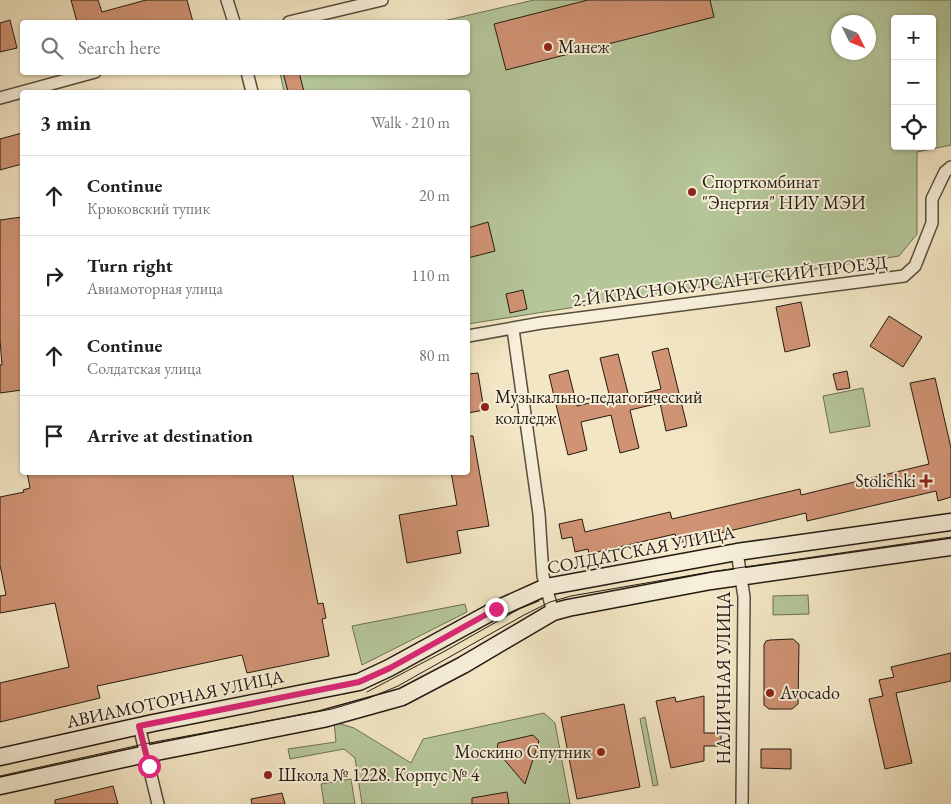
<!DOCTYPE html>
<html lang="en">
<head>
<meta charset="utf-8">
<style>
  :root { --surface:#fff; --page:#f2f2f2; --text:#222; --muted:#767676; --line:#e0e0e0 }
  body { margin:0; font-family:"EB Garamond",serif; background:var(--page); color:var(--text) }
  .controls { position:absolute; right:15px; top:15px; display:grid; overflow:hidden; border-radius:5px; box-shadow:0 1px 4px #0004 }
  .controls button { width:45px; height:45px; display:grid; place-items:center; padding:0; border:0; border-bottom:1px solid var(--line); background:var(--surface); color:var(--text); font:25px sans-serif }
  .compass { position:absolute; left:831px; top:15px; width:45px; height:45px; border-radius:50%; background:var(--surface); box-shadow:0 1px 4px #0004; rotate:133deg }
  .stop { position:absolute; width:15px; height:15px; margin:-11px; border:4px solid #db2777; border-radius:50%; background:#fff }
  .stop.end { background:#db2777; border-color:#fff; box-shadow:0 1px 5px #0008 }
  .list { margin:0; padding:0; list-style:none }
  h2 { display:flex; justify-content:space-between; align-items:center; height:65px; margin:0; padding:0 20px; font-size:21px }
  h2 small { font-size:16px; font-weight:400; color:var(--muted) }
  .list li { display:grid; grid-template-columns:32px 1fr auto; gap:15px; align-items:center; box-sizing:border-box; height:80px; padding:0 20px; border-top:1px solid var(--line) }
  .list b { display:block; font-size:19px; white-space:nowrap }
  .list p { margin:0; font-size:16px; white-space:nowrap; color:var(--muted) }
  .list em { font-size:16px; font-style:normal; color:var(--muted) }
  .icon { flex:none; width:28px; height:28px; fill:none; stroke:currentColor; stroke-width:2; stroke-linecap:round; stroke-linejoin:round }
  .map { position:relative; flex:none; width:951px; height:804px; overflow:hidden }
  .search { position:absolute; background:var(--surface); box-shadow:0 1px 4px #0004; left:20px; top:20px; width:450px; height:55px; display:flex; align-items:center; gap:12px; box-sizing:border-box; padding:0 18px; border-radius:5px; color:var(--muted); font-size:19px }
  .panel { position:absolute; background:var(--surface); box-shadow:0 1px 4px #0004; left:20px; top:90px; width:450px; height:385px; border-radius:5px }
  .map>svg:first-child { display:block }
  .green { fill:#b5c699; stroke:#6c7056; fill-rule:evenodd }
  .building { fill:#d09374; stroke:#231b12 }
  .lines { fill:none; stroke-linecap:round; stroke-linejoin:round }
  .minor-casing { stroke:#574e3e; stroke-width:14 }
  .secondary-casing { stroke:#231b12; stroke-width:19 }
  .minor { stroke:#f7efd9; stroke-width:11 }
  .secondary { stroke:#f7efd9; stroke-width:16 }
  .tram { stroke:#231b12; stroke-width:1 }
  .route { stroke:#db2777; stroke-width:6 }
  .poi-dot { fill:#8f2418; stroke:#f7efd9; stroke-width:2 }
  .labels { text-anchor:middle; stroke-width:4; stroke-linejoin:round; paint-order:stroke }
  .poi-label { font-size:18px; fill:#231b12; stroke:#f7efd9; text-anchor:start }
  .street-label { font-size:18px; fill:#231b12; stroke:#f7efd9 }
</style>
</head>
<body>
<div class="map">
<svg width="951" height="804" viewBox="0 0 951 804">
  <rect width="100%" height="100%" fill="#f3e6c4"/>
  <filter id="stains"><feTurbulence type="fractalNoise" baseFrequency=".004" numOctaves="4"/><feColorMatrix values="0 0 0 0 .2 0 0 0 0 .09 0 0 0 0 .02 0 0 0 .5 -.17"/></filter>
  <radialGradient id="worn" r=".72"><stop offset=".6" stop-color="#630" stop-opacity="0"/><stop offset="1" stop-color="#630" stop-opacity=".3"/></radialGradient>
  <g class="green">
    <path d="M534 0H951V145L917 152V234L899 256 468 324V92H284L280 73 468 72V22H439ZM895 19H932V146H895ZM838 22H868V52H838Z"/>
    <polygon points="863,388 870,426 830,433 823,396"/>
    <polygon points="808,595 809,614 773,615 773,596"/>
    <polygon points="465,604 467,612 362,665 352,626"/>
    <polygon points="544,713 555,723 570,804 362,804 355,758 344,749 290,759 288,749 336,742 334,722 354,728 411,763 423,739"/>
    <polygon points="645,717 658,785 653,786 640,719"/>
    <polygon points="351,779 355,804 324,804 321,784"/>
  </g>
  <g class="building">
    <polygon points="71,0 98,0 102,12 146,0 187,0 193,22 77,22"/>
    <polygon points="588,0 710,0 714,17 506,70 494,24"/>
    <polygon points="10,20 17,48 0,52 0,23"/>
    <polygon points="283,72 299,72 304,92 288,92"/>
    <polygon points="22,133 22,164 0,170 0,139"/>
    <polygon points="22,217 22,326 21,326 22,340 22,390 0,393 0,365 2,365 0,340 0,220"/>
    <polygon points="488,222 495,251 468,258 468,228"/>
    <polygon points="523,290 527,309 510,313 506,294"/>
    <polygon points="801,302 810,346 785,352 776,307"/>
    <polygon points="889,316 922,337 903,367 870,346"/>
    <polygon points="668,348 687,426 666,431 660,403 630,410 639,448 620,453 611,415 581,422 587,450 568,455 549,375 568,370 577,406 610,398 600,358 618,354 629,397 661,389 652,352"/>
    <polygon points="847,371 850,388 837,390 833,374"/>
    <polygon points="478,373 484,410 468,413 468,374"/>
    <polygon points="935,378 951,448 951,497 938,501 936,491 807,521 806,513 678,543 675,534 589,554 588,549 575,552 572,537 562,539 559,524 582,519 585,532 670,512 672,519 800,489 801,495 929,464 910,383"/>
    <polygon points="468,436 473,436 489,526 457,531 461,553 407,563 399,515 457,505 451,472 468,472"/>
    <polygon points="27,472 292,472 318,604 323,603 326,618 322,619 329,656 247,673 242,655 97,686 100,698 0,722 0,683 69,667 55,603 0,613 0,596 6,595 0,565 0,497 24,492 23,490 30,488"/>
    <polygon points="793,639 799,644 798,704 792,709 769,709 764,705 764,645 766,641 770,640"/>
    <polygon points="951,653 951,681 896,693 912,763 885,769 869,699 883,696 879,680 894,677 891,667"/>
    <polygon points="704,696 704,733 721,733 721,746 704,746 704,761 671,768 656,701 675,697 676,702"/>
    <polygon points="624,704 640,787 577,799 561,717"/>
    <polygon points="533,735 539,741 525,784 497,751 498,743"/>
    <polygon points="761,749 791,749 791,769 761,768"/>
    <polygon points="113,786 118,804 55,804 55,800"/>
    <polygon points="507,792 509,804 472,804 472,798"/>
    <polygon points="282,793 285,804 252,804 251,799"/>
  </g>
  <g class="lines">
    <g class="minor-casing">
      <g id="minor">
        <polyline points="227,0 234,22"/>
        <polyline points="289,22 382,0"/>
        <polyline points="247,72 252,92"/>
        <polyline points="0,98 95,72"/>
        <polyline points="513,329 539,514 543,576 553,612"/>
        <polyline points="468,336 541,323 904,276 915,266 932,223 932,199 945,172 951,167"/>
        <polyline points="737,552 744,597 742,804"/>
        <polyline points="139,726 158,804"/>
      </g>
    </g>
    <g class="secondary-casing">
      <g id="secondary">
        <polyline points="0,757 153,723 359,682 389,668 497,609 546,587 737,552 951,522"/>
        <polyline points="0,786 146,754 323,719 402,697 463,665 553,612 568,608 711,581 951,547"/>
      </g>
    </g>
    <use href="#minor" class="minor"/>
    <use href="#secondary" class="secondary"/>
    <g class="tram">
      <polyline points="367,692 445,651 519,609 539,601"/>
      <polyline points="0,776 144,744 332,709 369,698 398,686 524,615 550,602 571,596 710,572 951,537"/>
    </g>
  </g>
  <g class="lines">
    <polyline class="route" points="149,766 139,726 359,682 390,668 496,609"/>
  </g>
  <g class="poi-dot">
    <circle cx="548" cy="47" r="5"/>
    <circle cx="692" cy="192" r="5"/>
    <circle cx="485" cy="407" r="5"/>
    <path d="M923.5 473.5h5v5h5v5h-5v5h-5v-5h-5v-5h5z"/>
    <circle cx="770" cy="693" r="5"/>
    <circle cx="601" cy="752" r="5"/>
    <circle cx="268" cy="775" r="5"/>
  </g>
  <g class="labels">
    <g class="poi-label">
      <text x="558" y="53">Манеж</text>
      <text x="702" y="188">Спорткомбинат<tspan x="702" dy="21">"Энергия" НИУ МЭИ</tspan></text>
      <text x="495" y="403">Музыкально-педагогический<tspan x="495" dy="21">колледж</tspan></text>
      <text x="916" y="487" text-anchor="end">Stolichki</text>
      <text x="780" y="699">Avocado</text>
      <text x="591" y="758" text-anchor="end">Москино Спутник</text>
      <text x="278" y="781">Школа № 1228. Корпус № 4</text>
    </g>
    <g class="street-label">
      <text transform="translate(730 281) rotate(-7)" y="6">2-Й КРАСНОКУРСАНТСКИЙ ПРОЕЗД</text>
      <text transform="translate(641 550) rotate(-11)" y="6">СОЛДАТСКАЯ УЛИЦА</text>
      <text transform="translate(724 678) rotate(-90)" y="6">НАЛИЧНАЯ УЛИЦА</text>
      <text transform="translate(175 699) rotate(-12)" y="6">АВИАМОТОРНАЯ УЛИЦА</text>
    </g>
  </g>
  <rect width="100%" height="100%" filter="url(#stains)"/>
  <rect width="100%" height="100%" fill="url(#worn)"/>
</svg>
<div class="controls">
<button>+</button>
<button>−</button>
<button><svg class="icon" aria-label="locate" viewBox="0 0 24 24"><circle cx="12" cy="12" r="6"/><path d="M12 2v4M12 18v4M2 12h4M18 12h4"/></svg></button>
</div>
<svg class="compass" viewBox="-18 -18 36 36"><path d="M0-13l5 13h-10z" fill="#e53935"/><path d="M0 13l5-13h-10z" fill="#767676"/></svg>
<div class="stop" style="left:149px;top:766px"></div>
<div class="stop end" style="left:496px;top:609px"></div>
<div class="search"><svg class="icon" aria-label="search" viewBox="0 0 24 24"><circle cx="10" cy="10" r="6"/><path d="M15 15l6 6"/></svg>Search here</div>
<section class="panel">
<h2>3 min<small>Walk · 210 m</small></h2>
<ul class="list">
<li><svg class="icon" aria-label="ahead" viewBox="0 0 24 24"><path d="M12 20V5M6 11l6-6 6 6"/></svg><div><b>Continue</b><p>Крюковский тупик</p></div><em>20 m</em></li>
<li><svg class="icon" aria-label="right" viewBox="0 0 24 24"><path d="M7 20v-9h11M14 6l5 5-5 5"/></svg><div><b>Turn right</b><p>Авиамоторная улица</p></div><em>110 m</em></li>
<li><svg class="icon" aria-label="ahead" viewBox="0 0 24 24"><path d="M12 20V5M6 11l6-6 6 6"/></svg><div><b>Continue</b><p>Солдатская улица</p></div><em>80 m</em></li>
<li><svg class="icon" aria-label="arrive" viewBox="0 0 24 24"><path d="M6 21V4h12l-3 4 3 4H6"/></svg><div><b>Arrive at destination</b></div></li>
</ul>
</section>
</div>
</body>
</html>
